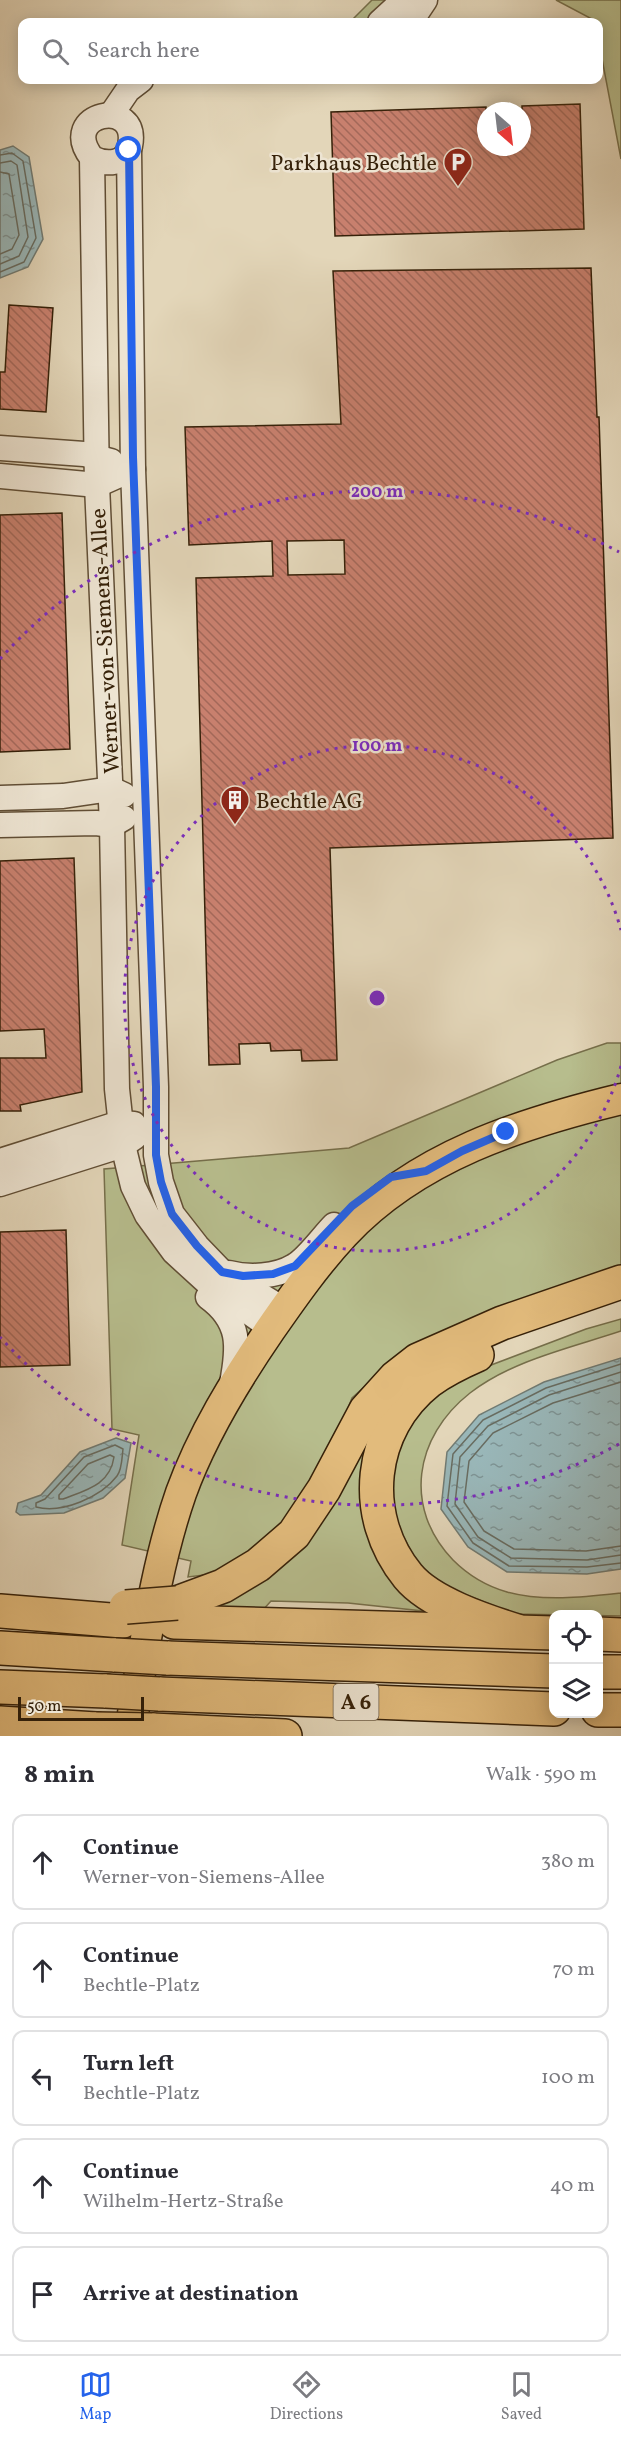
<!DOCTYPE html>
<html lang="en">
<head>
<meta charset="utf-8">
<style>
  :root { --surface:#fff; --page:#f7f7f7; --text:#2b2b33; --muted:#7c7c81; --line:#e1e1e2; --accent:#2563eb }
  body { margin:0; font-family:Vollkorn,serif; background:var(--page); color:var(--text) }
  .controls { position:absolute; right:18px; bottom:18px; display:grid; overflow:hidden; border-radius:12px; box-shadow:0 3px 15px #0003 }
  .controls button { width:54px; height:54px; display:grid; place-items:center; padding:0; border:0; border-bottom:2px solid var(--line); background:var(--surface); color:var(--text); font:30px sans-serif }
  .compass { position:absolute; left:477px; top:102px; width:54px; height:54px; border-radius:50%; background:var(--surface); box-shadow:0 3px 15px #0003; rotate:152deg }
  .scale { position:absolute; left:18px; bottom:15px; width:126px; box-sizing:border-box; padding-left:6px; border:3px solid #362109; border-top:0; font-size:16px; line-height:21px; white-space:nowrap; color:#362109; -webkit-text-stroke:4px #ede4d2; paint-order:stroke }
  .stop { position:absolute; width:18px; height:18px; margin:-14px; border:4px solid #2563eb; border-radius:50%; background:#fff }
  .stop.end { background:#2563eb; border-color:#fff; box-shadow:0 2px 6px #0008 }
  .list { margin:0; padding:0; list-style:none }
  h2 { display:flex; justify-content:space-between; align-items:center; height:78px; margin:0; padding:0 24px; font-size:26px }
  h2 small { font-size:20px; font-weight:400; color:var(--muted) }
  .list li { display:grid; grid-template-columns:39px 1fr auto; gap:18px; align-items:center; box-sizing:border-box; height:96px; margin:0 12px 12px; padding:0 12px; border:2px solid var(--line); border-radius:12px }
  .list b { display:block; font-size:22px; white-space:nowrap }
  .list p { margin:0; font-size:20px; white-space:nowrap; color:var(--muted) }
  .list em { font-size:20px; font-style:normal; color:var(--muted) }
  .icon { flex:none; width:33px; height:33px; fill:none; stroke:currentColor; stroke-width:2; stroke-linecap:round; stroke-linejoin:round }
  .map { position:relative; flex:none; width:621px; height:1736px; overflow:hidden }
  .search { position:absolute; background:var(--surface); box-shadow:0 3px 15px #0003; left:18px; right:18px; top:18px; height:66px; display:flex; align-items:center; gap:15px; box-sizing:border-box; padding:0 21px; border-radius:12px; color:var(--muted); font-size:22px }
  .sheet { height:618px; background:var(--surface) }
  nav { display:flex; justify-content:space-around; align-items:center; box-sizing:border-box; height:84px; border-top:2px solid var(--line); background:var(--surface); font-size:16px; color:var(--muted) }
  nav a { display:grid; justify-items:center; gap:3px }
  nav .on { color:var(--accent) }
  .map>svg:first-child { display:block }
  .grass { fill:#b7bd8d; stroke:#766f4b; stroke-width:1.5 }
  .water { fill:url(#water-ripples); stroke:#717b73; stroke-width:1.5 }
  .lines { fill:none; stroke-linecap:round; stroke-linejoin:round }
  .shore { stroke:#686c61; stroke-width:1.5 }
  .building { fill:url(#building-back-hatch); stroke:#362109; stroke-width:1.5; fill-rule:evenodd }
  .minor-casing { stroke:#614e35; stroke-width:27 }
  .major-casing { stroke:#362109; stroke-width:33 }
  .highway-casing { stroke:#362109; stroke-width:36 }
  .minor { stroke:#ede4d2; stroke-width:24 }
  .major { stroke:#e2bb7c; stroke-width:30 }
  .highway { stroke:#e2bb7c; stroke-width:33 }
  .highway-bridge-casing { stroke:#362109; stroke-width:36; stroke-linecap:butt }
  .highway-bridge { stroke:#e2bb7c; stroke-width:33 }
  .route { stroke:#2563eb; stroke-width:8 }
  .ring { fill:none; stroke:#7b2cbf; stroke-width:3; stroke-dasharray:3 6 }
  .labels { text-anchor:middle; stroke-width:5; stroke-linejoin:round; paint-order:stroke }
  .shield { fill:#ede4d2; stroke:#6d5c45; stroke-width:1.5 }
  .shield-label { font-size:21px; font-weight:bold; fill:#362109 }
  .poi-label { font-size:22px; fill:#362109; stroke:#ede4d2; text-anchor:end }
  .street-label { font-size:22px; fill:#362109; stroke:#ede4d2 }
  .centre { fill:#7b2cbf; stroke:#ede4d2; stroke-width:3 }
  .ring-label { font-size:18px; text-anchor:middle; font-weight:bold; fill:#7b2cbf; stroke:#ede4d2; stroke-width:5; stroke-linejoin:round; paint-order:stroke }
</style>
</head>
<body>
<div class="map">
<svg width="621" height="1736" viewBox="0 0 621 1736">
  <defs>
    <pattern id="water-ripples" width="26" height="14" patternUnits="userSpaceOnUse" patternTransform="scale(1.5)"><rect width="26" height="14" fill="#99b7b9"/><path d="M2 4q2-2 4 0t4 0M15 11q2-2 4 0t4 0" fill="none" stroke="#7e9495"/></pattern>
    <pattern id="building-back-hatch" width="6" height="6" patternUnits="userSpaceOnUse" patternTransform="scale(1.5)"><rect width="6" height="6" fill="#c8806e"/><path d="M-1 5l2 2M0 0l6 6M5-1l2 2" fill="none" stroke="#a36859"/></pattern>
  </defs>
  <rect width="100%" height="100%" fill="#e3d6b9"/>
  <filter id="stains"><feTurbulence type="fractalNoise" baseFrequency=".00333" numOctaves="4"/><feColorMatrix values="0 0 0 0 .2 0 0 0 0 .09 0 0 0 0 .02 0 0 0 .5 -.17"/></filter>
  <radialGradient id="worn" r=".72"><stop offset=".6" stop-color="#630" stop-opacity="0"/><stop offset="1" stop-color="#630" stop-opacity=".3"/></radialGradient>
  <g class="grass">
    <polygon points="372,0 397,0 374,22 350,22"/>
    <polygon points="556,0 621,0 621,159 599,43 598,22 593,22 592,19"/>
    <polygon points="607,1043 621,1043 621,1266 380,1373 352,1398 335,1441 283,1528 215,1576 204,1575 188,1577 191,1561 122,1545 139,1435 112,1429 104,1169 349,1148 557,1060"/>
    <path d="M621 1319V1331C570 1348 513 1360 470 1393 414 1437 403 1508 453 1560 468 1575 486 1586 507 1592 543 1602 585 1597 621 1593V1616L515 1614 436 1583 418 1565 398 1526 391 1494 395 1455 410 1421 433 1396 470 1373 586 1329Z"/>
    <polygon points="373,1420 363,1478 433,1612 348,1603 271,1601 262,1611 212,1609 251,1587"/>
  </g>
  <g class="water">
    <polygon points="13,146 29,157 43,239 28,267 0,278 0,150"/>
    <polygon points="621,1358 621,1569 587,1574 507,1572 468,1547 441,1509 447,1452 479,1415 544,1382"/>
    <polygon points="116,1438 131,1443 125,1478 103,1498 64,1513 20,1515 16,1512 18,1503 41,1495 80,1452"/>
  </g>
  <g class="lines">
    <g class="shore">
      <polyline points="0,155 12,153 23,161 36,238 24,262 0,272"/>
      <polyline points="0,163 11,161 17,165 28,237 19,256 0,264"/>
      <polyline points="0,172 9,174 19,235 12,249 0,254"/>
      <polyline points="621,1364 546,1388 483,1420 453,1454 447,1506 473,1543 509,1566 587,1567 621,1563"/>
      <polyline points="621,1372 549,1395 488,1426 460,1457 455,1504 478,1537 511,1558 587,1560 621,1555"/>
      <polyline points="621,1382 553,1403 493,1433 469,1461 464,1502 484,1531 514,1549 586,1551 621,1546"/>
      <path d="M115 1445 123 1449C122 1457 122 1470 117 1476 101 1497 62 1514 36 1507V1503L45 1499 84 1457Z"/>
      <path d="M110 1455 114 1457C110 1485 86 1490 63 1499H59V1495L88 1464Z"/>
    </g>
  </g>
  <g class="building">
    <polygon points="580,104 584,229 335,236 331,112 486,107 486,147 522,147 522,106"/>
    <path d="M591 268 597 417H599L613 838 330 848 337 1060 302 1061 301 1050 271 1051 270 1043 239 1044 240 1064 209 1065 196 578 273 576 272 541 189 545 185 427 341 424 333 271ZM344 540 345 574 288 575 287 541Z"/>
    <polygon points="9,305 53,308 46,412 0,409 0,372 5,372"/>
    <polygon points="62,513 70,749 0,752 0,515"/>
    <polygon points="74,858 82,1092 20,1105 21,1111 0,1111 0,1058 46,1058 44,1029 0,1031 0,861"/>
    <polygon points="66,1230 70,1365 0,1367 0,1232"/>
  </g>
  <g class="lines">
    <g class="minor-casing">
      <g id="minor">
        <polyline points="380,22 404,0"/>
        <polyline points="404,22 417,12 425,0"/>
        <polyline points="111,115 128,90 141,80"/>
        <polyline points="129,150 133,469 156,1087 156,1155 161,1182 172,1214 197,1246 222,1272 283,1309"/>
        <path d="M92 158C106 165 126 165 130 146 140 96 57 113 92 158L97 485 112 825 117 1089 123 1145 133 1186 147 1215 174 1252 209 1284 271 1328"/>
        <polyline points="0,448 84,454 111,461"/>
        <polyline points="0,476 97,485 133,469"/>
        <polyline points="0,798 63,796 111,789 124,795"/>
        <polyline points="0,825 96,823 112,825 124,818"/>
        <polyline points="0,1161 120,1123 134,1124"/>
        <polyline points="0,1184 123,1145 135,1137"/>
        <path d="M229 1273C249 1278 276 1277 294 1266 307 1259 323 1236 334 1225"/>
        <path d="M208 1297C241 1321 239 1347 232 1383"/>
      </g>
    </g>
    <g class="major-casing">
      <path id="major" d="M129 1736C144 1655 154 1571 181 1493 202 1435 235 1381 270 1330 293 1297 316 1264 344 1234 417 1156 522 1123 621 1099"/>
    </g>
    <g class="highway-casing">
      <g id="highway">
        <path d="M477 1355C461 1362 443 1371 429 1381 368 1429 359 1516 408 1576 430 1603 485 1621 517 1631"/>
        <polyline points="177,1603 223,1586 258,1565 294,1534 324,1489 366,1410 395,1378 418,1360 502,1323 621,1282"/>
        <polyline points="0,1611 123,1621"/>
        <polyline points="174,1622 554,1633"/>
        <polyline points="598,1634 621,1635"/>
        <polyline points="0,1648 115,1655"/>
        <polyline points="167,1658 554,1671"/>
        <polyline points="598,1672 621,1672"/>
        <polyline points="0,1687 106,1691"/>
        <polyline points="159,1694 554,1709"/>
        <polyline points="598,1710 621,1710"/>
        <polyline points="0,1723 96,1729 123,1736"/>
        <polyline points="152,1730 285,1736"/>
      </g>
    </g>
    <use href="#minor" class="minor"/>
    <use href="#major" class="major"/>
    <use href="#highway" class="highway"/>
    <g class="highway-bridge-casing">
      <g id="highway-bridge">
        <polyline points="126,1607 177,1603"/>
        <polyline points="115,1655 167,1658"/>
        <polyline points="106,1691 159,1694"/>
        <polyline points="96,1729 152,1730"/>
      </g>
    </g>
    <use href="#highway-bridge" class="highway-bridge"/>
  </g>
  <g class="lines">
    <polyline class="route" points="129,150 133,457 156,1087 156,1155 161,1182 172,1214 197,1246 222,1272 243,1276 273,1274 295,1266 352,1206 391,1177 426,1171 462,1151 506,1132"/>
  </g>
  <g class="ring">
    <path d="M621 1066A253 253 0 1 1 621 930"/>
    <path d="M619 1444A507 507 0 0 1 0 1337M0 659A507 507 0 0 1 619 552"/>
  </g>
  <defs>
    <g id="parking-pin" transform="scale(1.5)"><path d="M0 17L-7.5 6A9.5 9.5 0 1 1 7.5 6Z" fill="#8f2418" stroke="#ede4d2"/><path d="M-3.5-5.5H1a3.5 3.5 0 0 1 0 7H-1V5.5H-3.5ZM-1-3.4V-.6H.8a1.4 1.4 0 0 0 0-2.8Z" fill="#fff"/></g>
    <g id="building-pin" transform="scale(1.5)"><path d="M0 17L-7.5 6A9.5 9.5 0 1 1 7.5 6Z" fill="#8f2418" stroke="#ede4d2"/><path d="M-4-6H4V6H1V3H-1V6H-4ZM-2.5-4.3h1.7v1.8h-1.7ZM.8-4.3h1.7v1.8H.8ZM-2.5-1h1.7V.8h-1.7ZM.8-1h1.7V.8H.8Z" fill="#fff"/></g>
  </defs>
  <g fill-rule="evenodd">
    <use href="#parking-pin" x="458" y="162"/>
    <use href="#building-pin" x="235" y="800"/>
  </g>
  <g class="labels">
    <rect class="shield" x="333.5" y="1684" width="45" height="36" rx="4.5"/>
    <g class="shield-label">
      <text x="356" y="1709">A 6</text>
    </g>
    <g class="poi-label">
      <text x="437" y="170">Parkhaus Bechtle</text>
      <text x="256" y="808" text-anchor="start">Bechtle AG</text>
    </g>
    <g class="street-label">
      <text transform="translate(104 641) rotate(-93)" y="8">Werner-von-Siemens-Allee</text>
    </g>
  </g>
  <circle cx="377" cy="998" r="9" class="centre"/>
  <g class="ring-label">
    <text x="377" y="497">200 m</text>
    <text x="377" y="751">100 m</text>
  </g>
  <rect width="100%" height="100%" filter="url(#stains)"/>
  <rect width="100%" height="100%" fill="url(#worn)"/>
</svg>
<div class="controls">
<button><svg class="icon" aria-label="locate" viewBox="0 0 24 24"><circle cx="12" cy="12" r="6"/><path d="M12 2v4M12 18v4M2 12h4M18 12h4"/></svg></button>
<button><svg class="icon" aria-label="layers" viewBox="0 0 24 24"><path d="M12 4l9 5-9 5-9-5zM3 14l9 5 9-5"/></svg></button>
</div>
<svg class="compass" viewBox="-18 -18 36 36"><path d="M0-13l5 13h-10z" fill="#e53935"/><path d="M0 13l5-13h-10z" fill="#7c7c81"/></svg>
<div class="scale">50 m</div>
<div class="stop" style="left:129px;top:150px"></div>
<div class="stop end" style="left:506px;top:1132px"></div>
<div class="search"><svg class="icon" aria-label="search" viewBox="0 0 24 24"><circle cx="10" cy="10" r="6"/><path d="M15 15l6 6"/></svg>Search here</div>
</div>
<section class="sheet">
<h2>8 min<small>Walk · 590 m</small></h2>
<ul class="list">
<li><svg class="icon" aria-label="ahead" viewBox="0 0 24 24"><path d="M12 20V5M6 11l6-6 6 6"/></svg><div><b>Continue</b><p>Werner-von-Siemens-Allee</p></div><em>380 m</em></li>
<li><svg class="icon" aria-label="ahead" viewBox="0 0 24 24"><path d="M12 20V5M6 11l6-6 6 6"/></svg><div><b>Continue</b><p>Bechtle-Platz</p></div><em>70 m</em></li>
<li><svg class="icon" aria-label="left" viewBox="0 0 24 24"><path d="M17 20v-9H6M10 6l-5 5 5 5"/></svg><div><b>Turn left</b><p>Bechtle-Platz</p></div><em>100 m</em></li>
<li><svg class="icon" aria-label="ahead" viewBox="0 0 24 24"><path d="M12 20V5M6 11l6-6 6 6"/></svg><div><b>Continue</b><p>Wilhelm-Hertz-Straße</p></div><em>40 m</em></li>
<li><svg class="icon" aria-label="arrive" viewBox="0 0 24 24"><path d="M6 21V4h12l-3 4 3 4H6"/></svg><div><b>Arrive at destination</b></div></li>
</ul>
</section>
<nav>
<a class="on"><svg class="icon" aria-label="map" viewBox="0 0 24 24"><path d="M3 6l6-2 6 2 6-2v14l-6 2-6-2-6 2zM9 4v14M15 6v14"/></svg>Map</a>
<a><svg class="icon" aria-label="directions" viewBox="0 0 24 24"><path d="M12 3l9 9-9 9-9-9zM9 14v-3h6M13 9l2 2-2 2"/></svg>Directions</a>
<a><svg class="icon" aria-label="saved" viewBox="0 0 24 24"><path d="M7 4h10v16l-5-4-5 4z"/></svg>Saved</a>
</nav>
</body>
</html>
